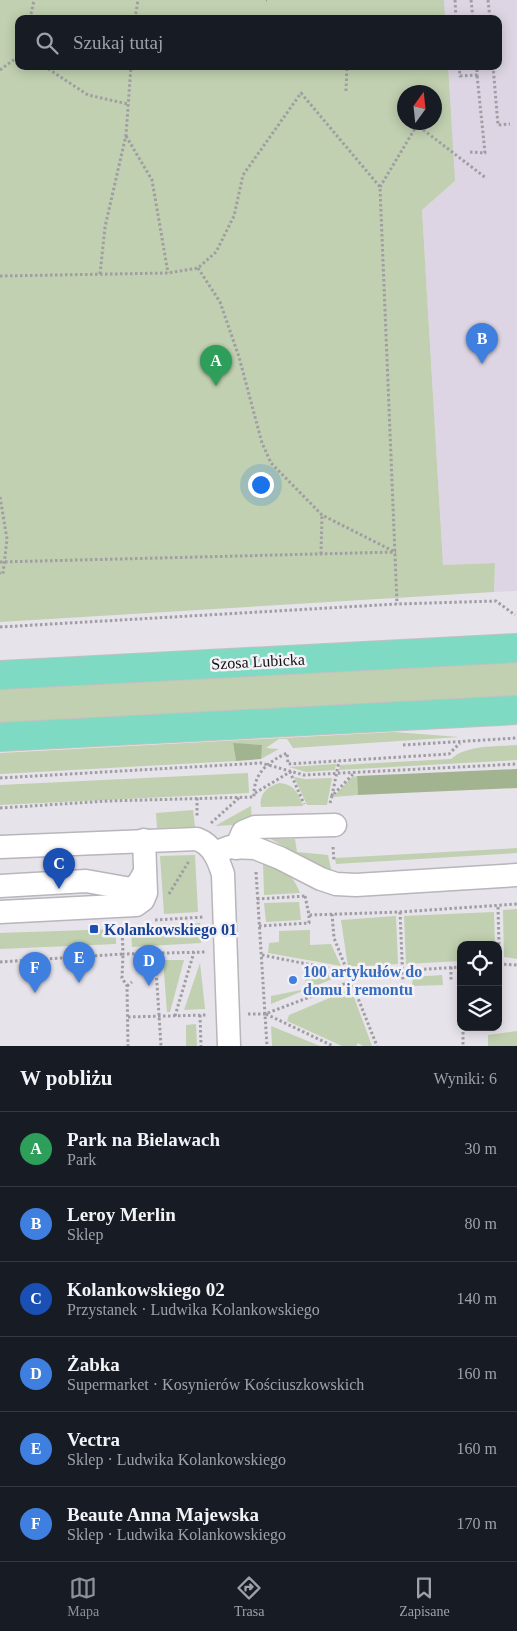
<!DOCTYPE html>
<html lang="pl">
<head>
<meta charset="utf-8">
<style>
  :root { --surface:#171b24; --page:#20242c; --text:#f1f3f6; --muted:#9ea1a6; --line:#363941; --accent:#8c9099 }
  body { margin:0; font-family:Georgia,serif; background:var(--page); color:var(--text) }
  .controls { position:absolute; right:15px; bottom:15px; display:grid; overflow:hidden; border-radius:10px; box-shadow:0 2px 12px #0003 }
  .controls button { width:45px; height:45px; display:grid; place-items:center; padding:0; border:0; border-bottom:1px solid var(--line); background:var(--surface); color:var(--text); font:25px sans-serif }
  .compass { position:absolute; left:397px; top:85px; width:45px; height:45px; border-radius:50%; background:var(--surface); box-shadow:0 2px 12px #0003; rotate:15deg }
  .you { position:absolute; left:260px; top:484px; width:18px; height:18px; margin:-12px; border:4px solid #fff; border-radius:50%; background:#1a73e8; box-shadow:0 0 0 8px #1a73e833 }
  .badge { display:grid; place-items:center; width:32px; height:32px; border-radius:50%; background:var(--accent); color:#fff; font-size:16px; font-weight:700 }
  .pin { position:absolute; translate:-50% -41px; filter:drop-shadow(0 1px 2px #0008) }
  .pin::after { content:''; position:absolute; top:26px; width:18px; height:15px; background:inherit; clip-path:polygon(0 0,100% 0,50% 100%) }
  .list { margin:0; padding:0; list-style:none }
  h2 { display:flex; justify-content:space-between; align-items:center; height:65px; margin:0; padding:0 20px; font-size:21px }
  h2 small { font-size:16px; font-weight:400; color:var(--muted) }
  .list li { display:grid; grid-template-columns:32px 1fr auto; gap:15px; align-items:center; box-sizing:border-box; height:75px; padding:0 20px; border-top:1px solid var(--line) }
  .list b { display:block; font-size:19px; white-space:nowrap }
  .list p { margin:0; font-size:16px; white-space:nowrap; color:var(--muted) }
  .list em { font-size:16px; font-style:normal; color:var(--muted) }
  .icon { flex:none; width:28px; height:28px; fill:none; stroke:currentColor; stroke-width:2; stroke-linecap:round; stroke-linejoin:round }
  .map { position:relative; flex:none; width:517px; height:1046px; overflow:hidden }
  .search { position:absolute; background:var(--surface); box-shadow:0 2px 12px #0003; left:15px; right:15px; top:15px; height:55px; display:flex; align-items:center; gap:12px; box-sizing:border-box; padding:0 18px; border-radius:10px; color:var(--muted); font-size:19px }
  .sheet { height:515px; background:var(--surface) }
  nav { display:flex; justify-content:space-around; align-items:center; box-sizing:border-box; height:70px; border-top:1px solid var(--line); background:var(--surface); font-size:14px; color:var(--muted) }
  nav a { display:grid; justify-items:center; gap:2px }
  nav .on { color:var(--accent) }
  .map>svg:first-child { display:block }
  .built { fill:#ddd5e3; fill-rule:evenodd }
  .green { fill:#c0d0b0; fill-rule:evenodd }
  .forest { fill:#a1b48f }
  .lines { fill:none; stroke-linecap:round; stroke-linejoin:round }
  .minor-casing { stroke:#b8b5bb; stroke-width:25 }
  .major-casing { stroke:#c1c1c2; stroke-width:30 }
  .path { stroke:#a09da3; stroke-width:3; stroke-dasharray:2.5 2.5; stroke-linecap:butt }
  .minor { stroke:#fff; stroke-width:22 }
  .major { stroke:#7edac3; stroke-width:28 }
  .transit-dot { fill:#1a4fb4; stroke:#f4f1f7; stroke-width:2 }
  .shop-dot { fill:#3f7fe0; stroke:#f4f1f7; stroke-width:2 }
  .labels { text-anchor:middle; stroke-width:5; stroke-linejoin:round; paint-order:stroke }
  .street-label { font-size:16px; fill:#121113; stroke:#f4f1f7 }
  .transit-label { font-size:16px; font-weight:bold; fill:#164399; stroke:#f4f1f7; text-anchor:start }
  .shop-label { font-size:16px; font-weight:bold; fill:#366cbe; stroke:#f4f1f7; text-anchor:start }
</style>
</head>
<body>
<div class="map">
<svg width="517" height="1046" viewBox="0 0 517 1046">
  <rect width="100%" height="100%" fill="#e7e3ea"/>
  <path class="built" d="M279 0H517V591L494 592 495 563 443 565 422 210 454 182 281 66H498V19H279ZM404 92H434V122H404Z"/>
  <g class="green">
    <path d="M0 0H444L445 19H19V66H448L455 181 422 210 443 565 495 563 494 592 0 622ZM404 92H434V122H404Z"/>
    <polygon points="517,661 517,696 0,724 0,688"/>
    <polygon points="394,732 459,737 293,748 287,739 279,739 266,748 279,749 261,759 261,745 233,744 236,761 0,774 0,753"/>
    <path d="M517 745V760L339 770 340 765 451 759C468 744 496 747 517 745Z"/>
    <polygon points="336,764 335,770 306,772 289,767"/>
    <polygon points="248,773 249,793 0,805 0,785"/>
    <polygon points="357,776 358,795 333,797 352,777"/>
    <polygon points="294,777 305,779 332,778 327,805 307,805"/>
    <path d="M280 783C295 785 298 793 303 806L261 807C259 793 268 786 280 783Z"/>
    <polygon points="251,806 252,824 215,826"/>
    <polygon points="193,810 195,827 157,828 156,813"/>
    <polygon points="271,839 295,839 297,852 328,855 332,874"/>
    <polygon points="517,848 517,853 336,864 335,858"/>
    <polygon points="195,855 198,912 164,914 160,856"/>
    <path d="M263 862C283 870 292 872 300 893L264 895Z"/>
    <polygon points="299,902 301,920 266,922 264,903"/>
    <polygon points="517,909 517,959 504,957 503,910"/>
    <polygon points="494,912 495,945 461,945 461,961 406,964 404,916"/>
    <polygon points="396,916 398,964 348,967 341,920"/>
    <polygon points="200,923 201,943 132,947 131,928"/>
    <polygon points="116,929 116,944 0,949 0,933"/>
    <polygon points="310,930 310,945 331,944 341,966 268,953 269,943 279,942 279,931"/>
    <polygon points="163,960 184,960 170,1012 167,1012"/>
    <polygon points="200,963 205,1009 184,1010"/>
    <polygon points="306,968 342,975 271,1004 271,996 301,990 305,987"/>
    <polygon points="442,975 443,985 412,986 413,977"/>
    <polygon points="351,989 372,1046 363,1046 358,1043 356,1046 342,1046 287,1021 289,1015"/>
    <polygon points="196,1024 197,1046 186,1046 186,1025"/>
    <polygon points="271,1025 271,1026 320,1046 272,1046"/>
    <polygon points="517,1031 517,1046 488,1046 488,1035"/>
  </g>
  <g class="forest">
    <polygon points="233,743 262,745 261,759 236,761"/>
    <polygon points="517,769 517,788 358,795 357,776"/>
  </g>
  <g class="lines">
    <g class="minor-casing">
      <g id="minor">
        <path d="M0 847 197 839C213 845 218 859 223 874L229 1046"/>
        <polyline points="236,848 243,832 255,827 335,825"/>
        <polyline points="214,853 230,847 255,848 280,858 321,879 336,884 356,885 517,875"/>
        <polyline points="0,886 86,881 131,889 138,884 145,872"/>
        <polyline points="0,912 136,905 143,900 146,893 144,840"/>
      </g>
    </g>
    <g class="major-casing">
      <g id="major">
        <polyline points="0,675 517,648"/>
        <polyline points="0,737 517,710"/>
      </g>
    </g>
    <g class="path">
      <polyline points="266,0 267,0"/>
      <polyline points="455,0 456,19"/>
      <polyline points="471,0 473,19"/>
      <polyline points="488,0 490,19"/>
      <polyline points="30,19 34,0"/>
      <polyline points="135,19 138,0"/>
      <polyline points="44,66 88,95 128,104"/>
      <polyline points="459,66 460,76 477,75 477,66"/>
      <polyline points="493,66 498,125 510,124"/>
      <polyline points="0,70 19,56"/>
      <polyline points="346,91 347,66"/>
      <polyline points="126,136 152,180 168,273"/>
      <polyline points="470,152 485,153 477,75"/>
      <polyline points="380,187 417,125 486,178"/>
      <polyline points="198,268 220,302 239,357 262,443 271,463 322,515 395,552"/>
      <polyline points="100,274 105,227 126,135 131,66"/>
      <polyline points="0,276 168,273 198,268 216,252 234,216 243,175 301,93 380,187 397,604"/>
      <polyline points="0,497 7,539 3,574 0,573"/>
      <polyline points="321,554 322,515"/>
      <polyline points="0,562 396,552"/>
      <polyline points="0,627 397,604 496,601 515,615"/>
      <polyline points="403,745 517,738"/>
      <polyline points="0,778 261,763 304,775 517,764"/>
      <polyline points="255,793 290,772 304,804"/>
      <polyline points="332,796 339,761"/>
      <polyline points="197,798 197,817"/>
      <polyline points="330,803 332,796 355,772"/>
      <path d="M0 808 108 801 254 797C253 773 268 762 287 753L288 764 449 754 460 743"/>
      <polyline points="211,823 240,797"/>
      <polyline points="333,847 334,861"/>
      <polyline points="256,872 267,1046"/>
      <polyline points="169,894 189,861"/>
      <polyline points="305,896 309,915 400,912 517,904"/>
      <polyline points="257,899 306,896"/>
      <polyline points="498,907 500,983"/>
      <polyline points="400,912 403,982"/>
      <polyline points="332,914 334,938 377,1046"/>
      <polyline points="155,920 204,917"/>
      <polyline points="259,926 309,923 309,915"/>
      <polyline points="122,928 123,954 206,952"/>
      <polyline points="155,953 161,1046"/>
      <polyline points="262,955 347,972 361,973"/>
      <polyline points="0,962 123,954 122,978 127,986 128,1046"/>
      <polyline points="499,964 517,965"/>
      <polyline points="451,967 451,980"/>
      <polyline points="127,986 132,982"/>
      <polyline points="248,1014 265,1014 352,981 362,973 461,967"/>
      <polyline points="266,1014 333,1046"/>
      <polyline points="200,1015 201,1046"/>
      <polyline points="175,1016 194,952"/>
      <polyline points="128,1017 207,1015"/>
      <polyline points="463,1027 463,1046"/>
    </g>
    <use href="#minor" class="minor"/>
    <use href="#major" class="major"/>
  </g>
  <rect class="transit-dot" x="89" y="924" width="10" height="10" rx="2.5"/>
  <circle class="shop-dot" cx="293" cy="980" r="5"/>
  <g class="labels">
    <g class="street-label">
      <text transform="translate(258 661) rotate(-3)" y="6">Szosa Lubicka</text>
    </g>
    <g class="transit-label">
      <text x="104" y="935">Kolankowskiego 01</text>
    </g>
    <g class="shop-label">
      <text x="303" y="977">100 artykułów do<tspan x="303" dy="18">domu i remontu</tspan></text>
    </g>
  </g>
</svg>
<div class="controls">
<button><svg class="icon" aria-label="locate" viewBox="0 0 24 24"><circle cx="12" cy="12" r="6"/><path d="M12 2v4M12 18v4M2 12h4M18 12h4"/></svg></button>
<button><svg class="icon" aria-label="layers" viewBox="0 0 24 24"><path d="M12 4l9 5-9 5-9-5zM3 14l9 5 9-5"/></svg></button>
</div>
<svg class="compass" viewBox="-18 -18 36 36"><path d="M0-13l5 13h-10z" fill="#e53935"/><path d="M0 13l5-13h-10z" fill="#9ea1a6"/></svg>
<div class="you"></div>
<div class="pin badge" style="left:216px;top:386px;background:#2e9e5b">A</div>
<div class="pin badge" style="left:482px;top:364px;background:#3f7fe0">B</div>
<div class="pin badge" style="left:59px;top:889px;background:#1a4fb4">C</div>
<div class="pin badge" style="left:149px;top:986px;background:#3f7fe0">D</div>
<div class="pin badge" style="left:79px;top:983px;background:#3f7fe0">E</div>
<div class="pin badge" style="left:35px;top:993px;background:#3f7fe0">F</div>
<div class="search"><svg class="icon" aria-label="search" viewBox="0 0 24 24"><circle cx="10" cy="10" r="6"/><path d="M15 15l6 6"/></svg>Szukaj tutaj</div>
</div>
<section class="sheet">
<h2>W pobliżu<small>Wyniki: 6</small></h2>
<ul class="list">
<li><span class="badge" style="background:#2e9e5b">A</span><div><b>Park na Bielawach</b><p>Park</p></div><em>30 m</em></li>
<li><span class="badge" style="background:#3f7fe0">B</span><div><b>Leroy Merlin</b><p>Sklep</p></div><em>80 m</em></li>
<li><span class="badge" style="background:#1a4fb4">C</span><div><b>Kolankowskiego 02</b><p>Przystanek · Ludwika Kolankowskiego</p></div><em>140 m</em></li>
<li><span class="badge" style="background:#3f7fe0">D</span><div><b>Żabka</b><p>Supermarket · Kosynierów Kościuszkowskich</p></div><em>160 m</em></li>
<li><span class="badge" style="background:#3f7fe0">E</span><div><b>Vectra</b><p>Sklep · Ludwika Kolankowskiego</p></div><em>160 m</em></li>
<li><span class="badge" style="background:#3f7fe0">F</span><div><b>Beaute Anna Majewska</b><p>Sklep · Ludwika Kolankowskiego</p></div><em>170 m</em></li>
</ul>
</section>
<nav>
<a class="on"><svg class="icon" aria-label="map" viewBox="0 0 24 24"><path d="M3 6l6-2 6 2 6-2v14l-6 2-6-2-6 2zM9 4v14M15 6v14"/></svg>Mapa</a>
<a><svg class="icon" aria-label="directions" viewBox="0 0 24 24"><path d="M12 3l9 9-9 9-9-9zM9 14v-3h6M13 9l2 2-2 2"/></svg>Trasa</a>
<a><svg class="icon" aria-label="saved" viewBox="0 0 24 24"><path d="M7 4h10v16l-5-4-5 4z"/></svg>Zapisane</a>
</nav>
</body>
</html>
